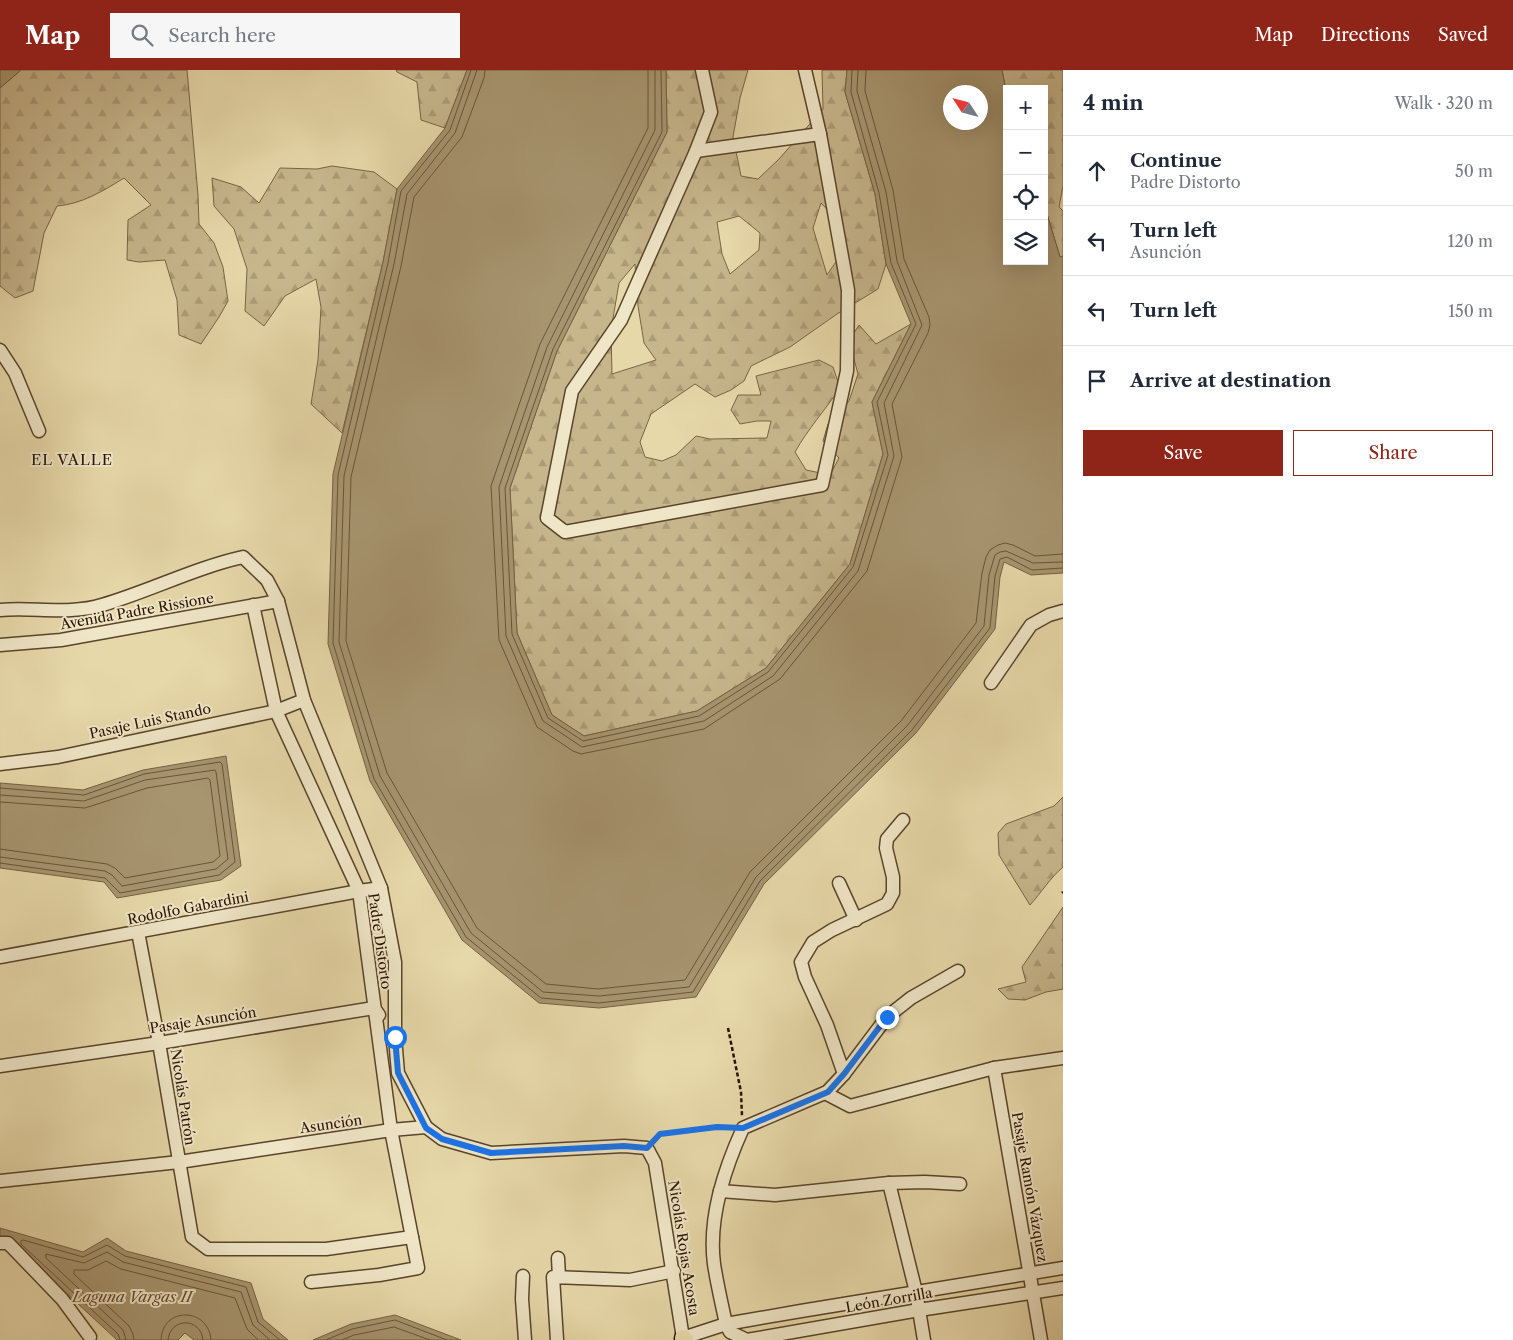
<!DOCTYPE html>
<html lang="en">
<head>
<meta charset="utf-8">
<style>
  :root { --surface:#fff; --page:#f6f6f7; --text:#1f2937; --muted:#747a83; --line:#e0e1e3; --accent:#8f2418 }
  body { margin:0; font-family:"Libre Caslon Text",serif; background:var(--page); color:var(--text) }
  .controls { position:absolute; right:15px; top:15px; display:grid; overflow:hidden; border-radius:0px; box-shadow:0 5px 20px #0002 }
  .controls button { width:45px; height:45px; display:grid; place-items:center; padding:0; border:0; border-bottom:1px solid var(--line); background:var(--surface); color:var(--text); font:25px sans-serif }
  .compass { position:absolute; left:943px; top:15px; width:45px; height:45px; border-radius:50%; background:var(--surface); box-shadow:0 5px 20px #0002; rotate:306deg }
  .stop { position:absolute; width:15px; height:15px; margin:-11px; border:4px solid #1a73e8; border-radius:50%; background:#fff }
  .stop.end { background:#1a73e8; border-color:#fff; box-shadow:0 1px 5px #0008 }
  .list { margin:0; padding:0; list-style:none }
  h2 { display:flex; justify-content:space-between; align-items:center; height:65px; margin:0; padding:0 20px; font-size:21px }
  h2 small { font-size:16px; font-weight:400; color:var(--muted) }
  .list li { display:grid; grid-template-columns:32px 1fr auto; gap:15px; align-items:center; box-sizing:border-box; height:70px; padding:0 20px; border-top:1px solid var(--line) }
  .list b { display:block; font-size:19px; white-space:nowrap }
  .list p { margin:0; font-size:16px; white-space:nowrap; color:var(--muted) }
  .list em { font-size:16px; font-style:normal; color:var(--muted) }
  .actions { display:flex; gap:10px; padding:15px 20px }
  .actions a { flex:1; padding:11px 0; border:1px solid var(--accent); border-radius:0px; text-align:center; font-size:18px; color:var(--accent) }
  .actions .main { background:var(--accent); color:#fff }
  .icon { flex:none; width:28px; height:28px; fill:none; stroke:currentColor; stroke-width:2; stroke-linecap:round; stroke-linejoin:round }
  .map { position:relative; flex:none; width:1063px; height:1270px; overflow:hidden }
  header { display:flex; align-items:center; gap:30px; box-sizing:border-box; height:70px; padding:0 25px; background:var(--accent); color:#fff }
  header strong { font-size:24px }
  nav { display:flex; gap:28px; margin-inline-start:auto; font-size:18px }
  .search { width:350px; height:45px; background:var(--page); display:flex; align-items:center; gap:12px; box-sizing:border-box; padding:0 18px; border-radius:0px; color:var(--muted); font-size:19px }
  main { display:flex }
  aside { flex:1; background:var(--surface) }
  .map>svg:first-child { display:block }
  .forest { fill:url(#forest-firs); stroke:#796446; fill-rule:evenodd }
  .water { fill:#a79570; stroke:#756143; fill-rule:evenodd }
  .lines { fill:none; stroke-linecap:round; stroke-linejoin:round }
  .shore { stroke:#695438; stroke-width:1 }
  .minor-casing { stroke:#5a442a; stroke-width:15 }
  .major-casing { stroke:#2b1200; stroke-width:19 }
  .path { stroke:#2b1200; stroke-width:2.5; stroke-dasharray:4 2.5; stroke-linecap:butt }
  .minor { stroke:#efe6c7; stroke-width:12 }
  .major { stroke:#e7d8a9; stroke-width:16 }
  .route { stroke:#1a73e8; stroke-width:6 }
  .labels { text-anchor:middle; stroke-width:4; stroke-linejoin:round; paint-order:stroke }
  .street-label { font-size:14px; fill:#2b1200; stroke:#efe6c7 }
  .neighbourhood-label { font-size:15px; letter-spacing:1px; fill:#2b1200; stroke:#efe6c7 }
  .water-label { font-size:15px; font-style:italic; fill:#5d462d; stroke:#efe6c7 }
</style>
</head>
<body>
<header>
<strong>Map</strong>
<div class="search"><svg class="icon" aria-label="search" viewBox="0 0 24 24"><circle cx="10" cy="10" r="6"/><path d="M15 15l6 6"/></svg>Search here</div>
<nav><a>Map</a><a>Directions</a><a>Saved</a></nav>
</header>
<main>
<div class="map">
<svg width="1063" height="1270" viewBox="0 0 1063 1270">
  <defs>
    <pattern id="forest-firs" width="22" height="20" patternUnits="userSpaceOnUse" patternTransform="scale(1.25)"><rect width="22" height="20" fill="#c7b68c"/><path d="M5 1l3.5 6h-7zM16 11l3.5 6h-7z" fill="#ab9b77"/></pattern>
  </defs>
  <rect width="100%" height="100%" fill="#e7d8a9"/>
  <filter id="stains"><feTurbulence type="fractalNoise" baseFrequency=".004" numOctaves="4"/><feColorMatrix values="0 0 0 0 .2 0 0 0 0 .09 0 0 0 0 .02 0 0 0 .5 -.17"/></filter>
  <radialGradient id="worn" r=".72"><stop offset=".6" stop-color="#630" stop-opacity="0"/><stop offset="1" stop-color="#630" stop-opacity=".3"/></radialGradient>
  <g class="forest">
    <path d="M21 0H187L198 125 199 154 214 173 223 197 228 231 219 247 201 274 179 265 177 230 165 190 139 192 127 190 128 150 151 135 124 108C103 121 82 134 57 136L44 163 33 221 15 228 0 216V18Z"/>
    <polygon points="396,0 467,0 445,58 421,50 417,12 397,2"/>
    <path d="M666 0H748L740 28 733 67 741 106 758 109 779 89 823 39 822 0H847L845 22 875 124 886 194 878 219 837 244 790 277 751 296 744 311 731 320 715 327 695 314 651 344 640 372 645 387 662 391 676 385 696 366 710 369 767 368 771 351H757L740 354 731 340 738 325H761L756 306 819 290 833 297 840 318C825 340 808 359 795 382L806 400 830 405 839 388 823 371 828 354 849 331 858 304 849 271 859 255 876 274 911 254 872 332 883 384 850 494 766 598 697 641 584 666 552 645 517 563 510 418 557 281 667 62ZM821 133 837 150 844 180 827 205 813 158ZM739 146 760 163 759 180 730 204 722 184 717 152ZM635 194 638 236 644 273 656 290 612 304 611 260 619 213Z"/>
    <polygon points="1002,0 1063,0 1063,116 1059,137 1063,141 1063,186 1060,187 1044,134 1044,19 1007,19 1007,26"/>
    <polygon points="332,96 374,102 397,119 383,192 342,363 311,334 318,290 321,237 316,209 285,226 264,256 245,241 247,199 234,159 214,136 212,108 241,117 259,133 280,98 317,99"/>
    <path d="M1063 727V797C1050 808 1041 823 1030 835L999 785 998 763 1006 754 1054 736Z"/>
    <polygon points="1063,837 1063,919 1046,922 1025,930 1008,929 998,919 1026,912 1022,897"/>
  </g>
  <g class="water">
    <polygon points="0,0 21,0 0,18"/>
    <path d="M467 0H666L667 62 557 281 510 418 517 563 552 645 584 666 697 641 766 598 850 494 883 384 872 332 911 254 886 194 875 124 845 22 847 0H1002L1007 26V191H1044V134L1060 187 1063 186V503L1031 505 1004 492 1000 507 995 559 916 663 764 814 696 927 599 938 539 933 462 870 370 711 328 574 333 404 383 192 397 119 445 58ZM981 22V52H951V22Z"/>
    <polygon points="226,686 241,796 221,810 117,828 104,812 0,798 0,713 83,720 143,700"/>
    <polygon points="0,1158 83,1182 107,1168 126,1181 251,1213 263,1249 288,1270 194,1270 185,1263 178,1270 117,1270 8,1169 0,1168"/>
    <polygon points="395,1245 461,1270 313,1270 351,1254"/>
  </g>
  <g class="lines">
    <g class="shore">
      <polyline points="471,0 450,60 401,121 388,193 338,405 333,573 374,709 466,867 541,928 599,933 693,922 760,811 912,660 990,558 995,506 1000,489 1007,487 1032,500 1063,498"/>
      <polyline points="477,0 455,63 407,124 394,194 344,406 339,572 380,706 471,863 543,922 599,926 689,917 756,807 907,656 984,556 989,505 995,485 1000,482 1006,481 1033,493 1063,492"/>
      <polyline points="485,0 484,8 462,67 414,127 401,196 351,407 346,571 387,703 477,858 546,914 598,919 685,910 750,802 901,651 976,553 982,503 986,487 990,480 998,475 1005,473 1013,475 1035,486 1063,484"/>
      <polyline points="648,0 648,58 540,274 491,416 499,570 537,657 573,681 581,684 704,659 780,609 867,501 902,387 892,334 928,263 930,255 929,247 904,189 893,120 865,21 866,0"/>
      <polyline points="655,0 655,60 547,277 499,417 506,566 543,651 582,677 704,651 773,606 858,501 894,386 884,333 922,255 897,191 886,122 857,21 858,0"/>
      <polyline points="661,0 662,62 553,279 505,418 512,564 548,648 583,671 699,646 768,602 853,497 888,385 877,332 916,254 891,193 879,123 851,22 852,0"/>
      <polyline points="0,718 84,725 144,704 220,692 222,694 235,792 219,805 120,823 105,808 0,793"/>
      <polyline points="0,725 84,731 145,710 215,700 216,702 228,789 216,799 122,816 112,805 105,801 0,787"/>
      <polyline points="0,732 85,738 147,718 208,708 210,710 220,786 213,792 125,808 115,798 107,794 0,779"/>
      <polyline points="120,1270 118,1264 21,1174 21,1171 23,1170 83,1187 107,1175 125,1186 246,1217 258,1252 280,1270"/>
      <polyline points="126,1270 123,1260 46,1188 46,1184 84,1193 107,1182 123,1192 241,1222 253,1255 270,1270"/>
      <polyline points="134,1270 133,1264 129,1256 74,1204 74,1200 88,1200 106,1191 121,1199 235,1228 247,1259 258,1270"/>
      <path d="M161 1270C162 1236 209 1237 211 1270"/>
      <path d="M168 1270C170 1247 201 1247 203 1270"/>
      <polyline points="326,1270 352,1259 395,1250 447,1270"/>
      <polyline points="342,1270 354,1265 394,1257 430,1270"/>
    </g>
    <g class="minor-casing">
      <g id="minor">
        <polyline points="702,0 711,42 696,81 621,250 572,321 547,448 565,462 822,415 847,301 848,220 820,64 805,0"/>
        <polyline points="696,81 820,64"/>
        <polyline points="0,280 15,303 39,361"/>
        <polyline points="253,535 276,641 359,821 391,1060 418,1198 379,1205 311,1212"/>
        <path d="M0 540C33 537 70 545 102 535 150 521 194 498 243 487L267 510 278 531 304 630 381 818 395 892V967L398 1003 426 1057"/>
        <polyline points="0,575 61,570 278,531"/>
        <polyline points="991,613 1031,555 1049,545 1063,541"/>
        <polyline points="0,694 58,687 276,641 304,630"/>
        <polyline points="839,813 856,850"/>
        <polyline points="138,862 159,973 192,1167 208,1179 326,1179 412,1167"/>
        <polyline points="0,887 359,821 381,818"/>
        <path d="M958 901 911 928 887 947 844 1004 827 1022 743 1058C724 1100 708 1148 714 1194 717 1214 722 1235 726 1254L730 1262 747 1270 919 1240 1063 1218"/>
        <polyline points="0,996 159,973 374,938 379,945"/>
        <polyline points="994,998 1041,1270"/>
        <polyline points="844,1004 827,955 805,907 801,892 813,872 832,860 887,834 893,823 893,807 886,778 887,769 903,750"/>
        <polyline points="825,1023 850,1036 994,998 1063,988"/>
        <polyline points="0,1111 179,1092 391,1060 426,1057 442,1069 491,1083 624,1076 647,1078 655,1093 683,1268 726,1254 801,1241 1063,1198"/>
        <polyline points="889,1113 916,1222 924,1270"/>
        <polyline points="720,1121 775,1125 889,1113 925,1112 960,1114"/>
        <polyline points="0,1173 8,1173 62,1229 90,1267"/>
        <polyline points="558,1188 559,1207"/>
        <polyline points="523,1206 522,1229 525,1270"/>
        <polyline points="557,1270 553,1207 630,1210 674,1201"/>
      </g>
    </g>
    <g class="major-casing">
      <polyline id="major" points="683,1268 685,1270"/>
    </g>
    <g class="path">
      <polyline points="1062,823 1063,822"/>
      <polyline points="728,958 741,1022 742,1046"/>
      <polyline points="655,1070 660,1064 717,1057 731,1057"/>
    </g>
    <use href="#minor" class="minor"/>
    <use href="#major" class="major"/>
  </g>
  <g class="lines">
    <polyline class="route" points="395,967 398,1003 426,1058 442,1069 491,1083 624,1076 647,1078 660,1064 717,1057 743,1058 828,1022 844,1004 887,947"/>
  </g>
  <g class="labels">
    <g class="street-label">
      <text transform="translate(137 541) rotate(-10)" y="5">Avenida Padre Rissione</text>
      <text transform="translate(150 651) rotate(-12)" y="5">Pasaje Luis Stando</text>
      <text transform="translate(188 838) rotate(-11)" y="5">Rodolfo Gabardini</text>
      <text transform="translate(380 871) rotate(82)" y="5">Padre Distorto</text>
      <text transform="translate(203 950) rotate(-9)" y="5">Pasaje Asunción</text>
      <text transform="translate(183 1027) rotate(81)" y="5">Nicolás Patrón</text>
      <text transform="translate(331 1054) rotate(-8)" y="5">Asunción</text>
      <text transform="translate(1030 1117) rotate(80)" y="5">Pasaje Ramón Vázquez</text>
      <text transform="translate(684 1178) rotate(81)" y="5">Nicolás Rojas Acosta</text>
      <text transform="translate(889 1230) rotate(-10)" y="5">León Zorrilla</text>
    </g>
    <g class="neighbourhood-label">
      <text x="72" y="395">EL VALLE</text>
    </g>
    <g class="water-label">
      <text x="132" y="1232">Laguna Vargas II</text>
    </g>
  </g>
  <rect width="100%" height="100%" filter="url(#stains)"/>
  <rect width="100%" height="100%" fill="url(#worn)"/>
</svg>
<div class="controls">
<button>+</button>
<button>−</button>
<button><svg class="icon" aria-label="locate" viewBox="0 0 24 24"><circle cx="12" cy="12" r="6"/><path d="M12 2v4M12 18v4M2 12h4M18 12h4"/></svg></button>
<button><svg class="icon" aria-label="layers" viewBox="0 0 24 24"><path d="M12 4l9 5-9 5-9-5zM3 14l9 5 9-5"/></svg></button>
</div>
<svg class="compass" viewBox="-18 -18 36 36"><path d="M0-13l5 13h-10z" fill="#e53935"/><path d="M0 13l5-13h-10z" fill="#747a83"/></svg>
<div class="stop" style="left:395px;top:967px"></div>
<div class="stop end" style="left:887px;top:947px"></div>
</div>
<aside>
<h2>4 min<small>Walk · 320 m</small></h2>
<ul class="list">
<li><svg class="icon" aria-label="ahead" viewBox="0 0 24 24"><path d="M12 20V5M6 11l6-6 6 6"/></svg><div><b>Continue</b><p>Padre Distorto</p></div><em>50 m</em></li>
<li><svg class="icon" aria-label="left" viewBox="0 0 24 24"><path d="M17 20v-9H6M10 6l-5 5 5 5"/></svg><div><b>Turn left</b><p>Asunción</p></div><em>120 m</em></li>
<li><svg class="icon" aria-label="left" viewBox="0 0 24 24"><path d="M17 20v-9H6M10 6l-5 5 5 5"/></svg><div><b>Turn left</b></div><em>150 m</em></li>
<li><svg class="icon" aria-label="arrive" viewBox="0 0 24 24"><path d="M6 21V4h12l-3 4 3 4H6"/></svg><div><b>Arrive at destination</b></div></li>
</ul>
<div class="actions"><a class="main">Save</a><a>Share</a></div>
</aside>
</main>
</body>
</html>
